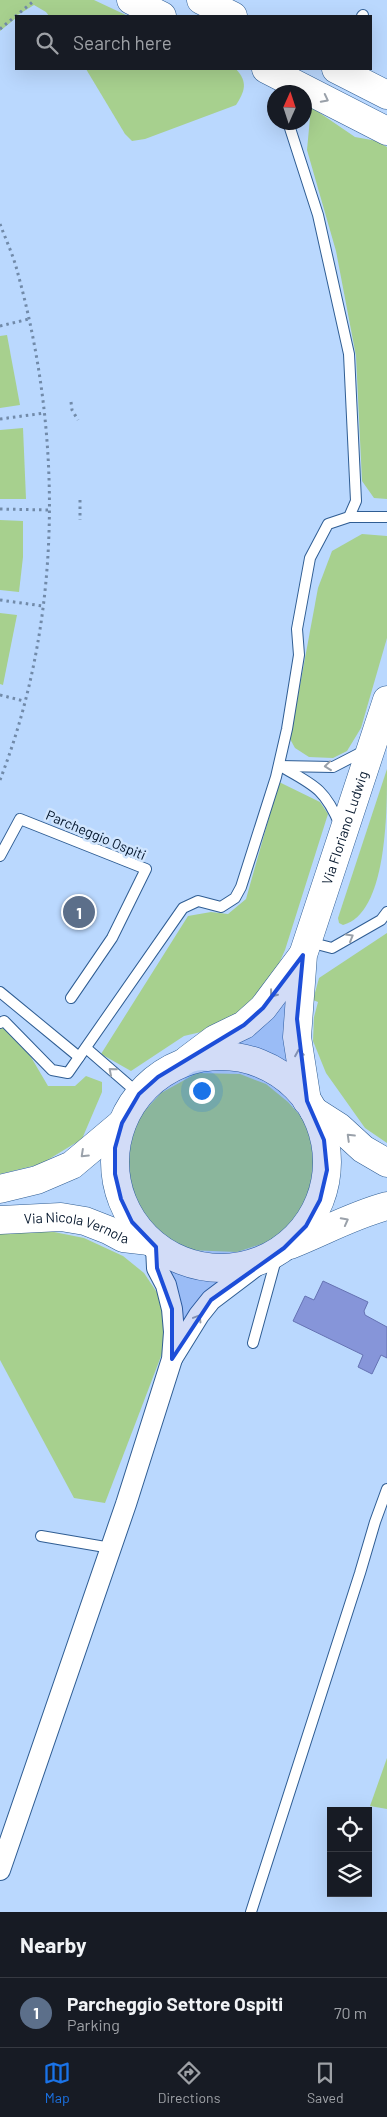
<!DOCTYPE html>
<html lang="en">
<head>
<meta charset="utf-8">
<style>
  :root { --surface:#171b24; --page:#20242c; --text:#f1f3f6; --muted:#9ea1a6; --line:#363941; --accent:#1a73e8 }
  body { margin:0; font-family:Barlow,sans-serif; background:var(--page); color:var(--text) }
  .controls { position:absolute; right:15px; bottom:15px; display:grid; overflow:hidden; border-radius:0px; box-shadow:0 5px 20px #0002 }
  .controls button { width:45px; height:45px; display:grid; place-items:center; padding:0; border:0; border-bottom:1px solid var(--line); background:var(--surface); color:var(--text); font:25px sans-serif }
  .compass { position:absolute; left:267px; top:85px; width:45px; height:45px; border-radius:50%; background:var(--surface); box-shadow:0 5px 20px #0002; rotate:3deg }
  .you { position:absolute; left:201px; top:1090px; width:18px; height:18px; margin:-12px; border:4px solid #fff; border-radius:50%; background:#1a73e8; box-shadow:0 0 0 8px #1a73e833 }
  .badge { display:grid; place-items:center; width:32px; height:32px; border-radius:50%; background:var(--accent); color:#fff; font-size:16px; font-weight:700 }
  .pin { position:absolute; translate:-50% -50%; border:2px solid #fff; box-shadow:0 1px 5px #0006 }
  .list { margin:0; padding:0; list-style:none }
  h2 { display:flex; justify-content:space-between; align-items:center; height:65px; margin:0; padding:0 20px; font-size:21px }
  h2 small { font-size:16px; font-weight:400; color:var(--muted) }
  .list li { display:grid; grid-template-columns:32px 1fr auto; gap:15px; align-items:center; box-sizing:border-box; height:70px; padding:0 20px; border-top:1px solid var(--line) }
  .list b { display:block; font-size:19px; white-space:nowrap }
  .list p { margin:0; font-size:16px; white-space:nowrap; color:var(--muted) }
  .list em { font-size:16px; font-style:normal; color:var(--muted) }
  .icon { flex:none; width:28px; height:28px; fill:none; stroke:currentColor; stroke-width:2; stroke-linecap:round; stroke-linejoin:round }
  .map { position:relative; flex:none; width:387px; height:1912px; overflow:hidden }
  .search { position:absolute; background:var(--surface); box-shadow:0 5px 20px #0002; left:15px; right:15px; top:15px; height:55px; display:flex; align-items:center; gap:12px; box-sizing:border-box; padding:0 18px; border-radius:0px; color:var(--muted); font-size:19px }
  .sheet { height:135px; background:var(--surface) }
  nav { display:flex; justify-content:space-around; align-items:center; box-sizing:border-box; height:70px; border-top:1px solid var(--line); background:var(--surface); font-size:14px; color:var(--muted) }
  nav a { display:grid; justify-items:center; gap:2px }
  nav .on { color:var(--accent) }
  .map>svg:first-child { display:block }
  .green { fill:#a7d08e }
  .building { fill:#8695d9; stroke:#6572b3 }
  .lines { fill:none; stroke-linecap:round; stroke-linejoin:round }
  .service-casing { stroke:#2f5d93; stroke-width:12 }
  .minor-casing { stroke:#2f5d93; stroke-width:22 }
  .secondary-casing { stroke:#2f5d93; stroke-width:29 }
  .path { stroke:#718aa9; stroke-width:3; stroke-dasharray:2.5 4; stroke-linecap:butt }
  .service { stroke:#fff; stroke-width:10 }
  .minor { stroke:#fff; stroke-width:20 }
  .secondary { stroke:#fff; stroke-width:28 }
  .oneway { stroke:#9aa1aa }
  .marked { fill:#1d4ed8; fill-opacity:0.2; stroke:#1d4ed8; stroke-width:4; stroke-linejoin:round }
  .labels { text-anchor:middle; stroke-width:5; stroke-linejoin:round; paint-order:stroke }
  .street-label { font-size:14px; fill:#03152b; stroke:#d0e5fe }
</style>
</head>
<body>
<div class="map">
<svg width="387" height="1912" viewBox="0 0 387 1912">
  <rect width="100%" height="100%" fill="#bad8fe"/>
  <g class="green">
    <polygon points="0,0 94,0 128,16 49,16 46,12 34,5 16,16 16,18 0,31"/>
    <path d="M86 69H236C248 82 245 91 236 105L145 139 132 141 125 134Z"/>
    <polygon points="311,107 355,137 377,141 387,147 387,499 374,498 362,481 356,356 336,251 307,150"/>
    <polygon points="7,335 20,405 0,408 0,336"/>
    <polygon points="23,428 26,499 0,499 0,430"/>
    <polygon points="0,520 23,521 23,557 19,592 0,590"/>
    <polygon points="362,534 387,536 387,638 361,728 347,751 333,758 309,757 295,748 290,739 318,588 332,551"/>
    <polygon points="0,613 17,615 3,685 0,684"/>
    <path d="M387 769C387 813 387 913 343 925L339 923 338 918Z"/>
    <polygon points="279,782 320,802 328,814 285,950 268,988 218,1028 184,1036 131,1071 101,1054 188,916 211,912 228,914 246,899"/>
    <polygon points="387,933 387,1143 365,1128 326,1073 313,1041 314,1017 318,1002 313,1000 319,978"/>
    <polygon points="0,1024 18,1035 48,1086 75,1086 86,1076 102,1082 102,1092 82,1139 41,1164 0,1174"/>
    <polygon points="197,1073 240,1074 266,1084 288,1102 307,1123 315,1149 312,1189 300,1220 274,1240 237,1252 187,1250 154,1234 138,1208 127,1177 128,1144 139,1117 161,1093"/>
    <polygon points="49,1231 84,1238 123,1256 144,1273 158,1294 166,1312 163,1351 105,1503 74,1498 0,1360 0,1234"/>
    <polygon points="387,1758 387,1809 370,1806"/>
  </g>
  <polygon class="building" points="323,1281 368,1302 364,1311 365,1315 387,1327 387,1358 381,1355 372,1374 358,1367 363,1355 293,1321 305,1296 314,1300"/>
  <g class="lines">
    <g class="service-casing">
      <g id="service">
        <polyline points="362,16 363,15"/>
        <polyline points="349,517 387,517"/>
        <polyline points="279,766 333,767 364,751"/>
        <path d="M282 767C314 785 325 789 340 825"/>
        <polyline points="0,856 20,819 146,869 112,938 71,998"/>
        <polyline points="309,942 332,948 381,920 387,912"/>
        <polyline points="0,992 79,1057"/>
        <polyline points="0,1023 4,1021 52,1070 68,1073 183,908 198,901 221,907 235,898 241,887 276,777 287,729 299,655 297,629 310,558 328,524 349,517 356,501 349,354 318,215 288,122"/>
        <polyline points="86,1048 139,1094"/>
        <polyline points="253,1343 278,1252"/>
        <polyline points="41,1536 111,1548"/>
        <polyline points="251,1912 360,1573 375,1522 387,1489"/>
      </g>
    </g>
    <g class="minor-casing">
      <g id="minor">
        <polyline points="173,1357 199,1315 211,1300 265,1259"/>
        <polyline points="0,1870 126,1504 172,1359 174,1332 172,1309 166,1285 157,1268 156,1247"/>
      </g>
    </g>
    <g class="secondary-casing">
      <g id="secondary">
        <polyline points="131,0 162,16"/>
        <polyline points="201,0 233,16"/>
        <polyline points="266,69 387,131"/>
        <polyline points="336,69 387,95"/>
        <circle cx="221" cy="1162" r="106"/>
        <polyline points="187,1060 215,1039 244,1025 263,1008 302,956"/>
        <path id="s1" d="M307 1101 297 1037 303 955 387 700"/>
        <polyline points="314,1111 339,1127 363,1149 387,1163"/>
        <polyline points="0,1189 37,1180 72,1165 122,1123"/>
        <path id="s2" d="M0 1220 61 1217 85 1221 108 1230 123 1238 149 1241"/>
        <path d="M290 1245C323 1232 353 1215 387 1206"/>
      </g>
    </g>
    <g class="path">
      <polyline points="0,29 35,0"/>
      <path d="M0 224C6 240 14 257 18 274 63 438 62 620 0 780"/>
      <polyline points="0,326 29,319"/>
      <polyline points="71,402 72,410 78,420"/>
      <polyline points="0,419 45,413"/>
      <polyline points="80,500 80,520"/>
      <polyline points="0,509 49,510"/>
      <polyline points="0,600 43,606"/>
      <polyline points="0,695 24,701"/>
    </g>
    <use href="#service" class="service"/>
    <use href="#minor" class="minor"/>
    <use href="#secondary" class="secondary"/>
  </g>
  <defs><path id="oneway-chevron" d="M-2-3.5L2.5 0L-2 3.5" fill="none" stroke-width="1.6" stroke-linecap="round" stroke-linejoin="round" transform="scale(1.25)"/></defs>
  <g class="oneway">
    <use href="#oneway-chevron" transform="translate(325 99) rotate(27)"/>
    <use href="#oneway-chevron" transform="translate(328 766) rotate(174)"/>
    <use href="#oneway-chevron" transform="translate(350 937) rotate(-30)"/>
    <use href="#oneway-chevron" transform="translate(273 994) rotate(128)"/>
    <use href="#oneway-chevron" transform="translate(299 1053) rotate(-99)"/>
    <use href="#oneway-chevron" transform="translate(112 1071) rotate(-139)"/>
    <use href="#oneway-chevron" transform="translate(350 1137) rotate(-136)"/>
    <use href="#oneway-chevron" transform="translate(84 1154) rotate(137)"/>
    <use href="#oneway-chevron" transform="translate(345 1221) rotate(-28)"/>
    <use href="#oneway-chevron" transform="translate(198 1318) rotate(-59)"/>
  </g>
  <path class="marked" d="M303 955 297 1019 307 1101 324 1140 327 1170 320 1200 306 1226 284 1248 211 1300 172 1359V1309L157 1268 156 1247 132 1222 121 1199 115 1174V1148L122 1123 139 1094 158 1077 244 1025 263 1008Z"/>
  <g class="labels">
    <g class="street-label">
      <text dy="5" stroke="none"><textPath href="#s1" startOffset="281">Via Floriano Ludwig</textPath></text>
      <text transform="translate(96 835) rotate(23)" y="5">Parcheggio Ospiti</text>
      <text dy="5" stroke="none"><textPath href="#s2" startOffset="78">Via Nicola Vernola</textPath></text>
    </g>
  </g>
</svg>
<div class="controls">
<button><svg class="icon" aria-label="locate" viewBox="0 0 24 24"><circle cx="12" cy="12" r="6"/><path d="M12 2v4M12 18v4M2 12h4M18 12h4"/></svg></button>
<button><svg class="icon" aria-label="layers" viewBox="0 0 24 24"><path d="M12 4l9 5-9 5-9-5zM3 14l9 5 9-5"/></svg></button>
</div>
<svg class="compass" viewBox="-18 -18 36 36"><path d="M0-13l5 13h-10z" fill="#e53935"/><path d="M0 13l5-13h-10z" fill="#9ea1a6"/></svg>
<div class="you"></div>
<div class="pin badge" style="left:79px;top:912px;background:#5c6f8a">1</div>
<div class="search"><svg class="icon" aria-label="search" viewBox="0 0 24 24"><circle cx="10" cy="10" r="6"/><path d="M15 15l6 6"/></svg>Search here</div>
</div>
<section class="sheet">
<h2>Nearby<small></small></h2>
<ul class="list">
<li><span class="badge" style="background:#5c6f8a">1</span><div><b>Parcheggio Settore Ospiti</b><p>Parking</p></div><em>70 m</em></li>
</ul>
</section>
<nav>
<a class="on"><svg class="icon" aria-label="map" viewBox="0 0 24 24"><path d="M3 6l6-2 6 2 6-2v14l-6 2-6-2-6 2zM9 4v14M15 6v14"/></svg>Map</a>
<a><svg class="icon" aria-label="directions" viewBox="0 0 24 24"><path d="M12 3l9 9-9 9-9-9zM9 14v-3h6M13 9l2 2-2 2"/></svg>Directions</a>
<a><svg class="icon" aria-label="saved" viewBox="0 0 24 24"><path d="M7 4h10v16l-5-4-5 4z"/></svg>Saved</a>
</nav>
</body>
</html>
